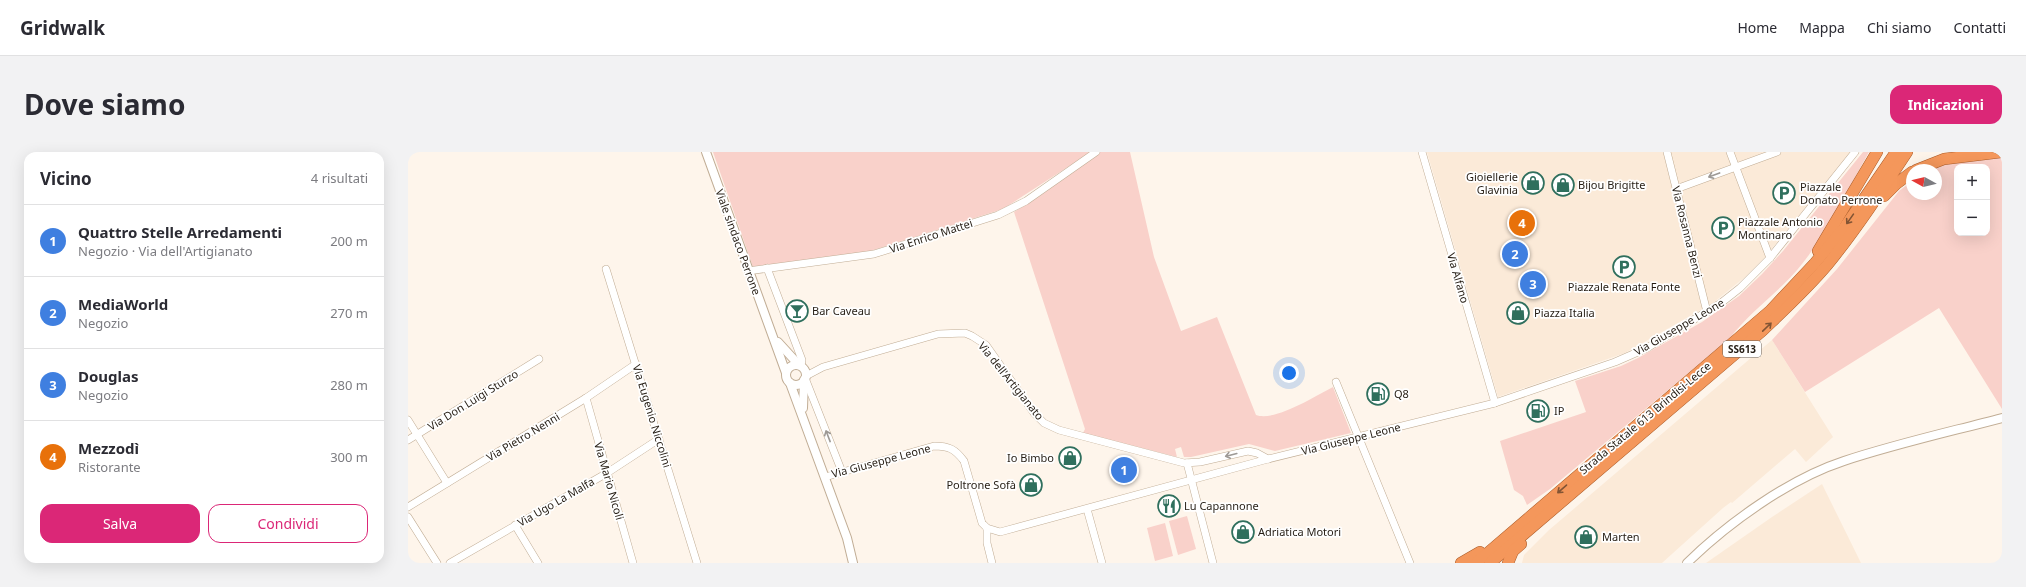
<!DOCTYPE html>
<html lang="it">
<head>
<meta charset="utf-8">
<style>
  :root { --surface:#fff; --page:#f2f2f3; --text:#2b2b33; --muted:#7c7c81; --line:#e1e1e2; --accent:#db2777 }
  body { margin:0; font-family:"Noto Sans",sans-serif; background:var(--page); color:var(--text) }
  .controls { position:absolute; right:12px; top:12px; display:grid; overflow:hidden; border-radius:8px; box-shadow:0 4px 16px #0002 }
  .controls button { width:36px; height:36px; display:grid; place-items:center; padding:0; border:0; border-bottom:1px solid var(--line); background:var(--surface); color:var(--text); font:20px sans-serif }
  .compass { position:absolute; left:1498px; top:12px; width:36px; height:36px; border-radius:50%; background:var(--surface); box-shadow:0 4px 16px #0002; rotate:278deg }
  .you { position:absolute; left:881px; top:221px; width:14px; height:14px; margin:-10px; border:3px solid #fff; border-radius:50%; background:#1a73e8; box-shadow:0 0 0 6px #1a73e833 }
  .badge { display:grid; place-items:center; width:26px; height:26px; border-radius:50%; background:var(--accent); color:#fff; font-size:13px; font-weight:700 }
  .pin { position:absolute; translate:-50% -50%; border:2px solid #fff; box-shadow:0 1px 4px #0006 }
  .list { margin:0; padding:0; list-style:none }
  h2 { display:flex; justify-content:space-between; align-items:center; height:52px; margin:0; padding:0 16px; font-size:17px }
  h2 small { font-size:13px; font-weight:400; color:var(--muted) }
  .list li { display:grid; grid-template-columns:26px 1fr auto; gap:12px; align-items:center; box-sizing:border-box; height:72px; padding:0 16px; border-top:1px solid var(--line) }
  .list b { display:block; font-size:15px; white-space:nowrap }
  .list p { margin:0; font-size:13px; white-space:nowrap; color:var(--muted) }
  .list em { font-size:13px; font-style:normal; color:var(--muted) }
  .actions { display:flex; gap:8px; padding:12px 16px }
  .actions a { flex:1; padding:9px 0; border:1px solid var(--accent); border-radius:12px; text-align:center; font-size:14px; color:var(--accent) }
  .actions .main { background:var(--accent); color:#fff }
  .map { position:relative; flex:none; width:1594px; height:411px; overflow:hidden; border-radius:12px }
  header { display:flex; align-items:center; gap:24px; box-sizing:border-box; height:56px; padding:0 20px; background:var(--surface); border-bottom:1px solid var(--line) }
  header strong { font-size:19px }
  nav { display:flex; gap:22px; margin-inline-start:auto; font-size:14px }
  .intro { display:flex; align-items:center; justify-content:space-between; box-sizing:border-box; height:96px; padding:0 24px }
  h1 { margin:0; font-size:28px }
  .button { padding:10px 18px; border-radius:12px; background:var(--accent); color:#fff; font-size:14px; font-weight:700 }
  main { display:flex; gap:24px; padding:0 24px }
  aside { flex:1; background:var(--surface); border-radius:12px; box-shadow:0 4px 16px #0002 }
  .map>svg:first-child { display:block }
  .built { fill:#fbead8 }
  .green { fill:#f9d1ca; fill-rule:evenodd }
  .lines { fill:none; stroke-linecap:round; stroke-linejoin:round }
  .minor-casing { stroke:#c1ad95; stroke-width:8 }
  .tertiary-casing { stroke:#c1ad95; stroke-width:10 }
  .trunk-casing { stroke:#aa5b28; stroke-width:12 }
  .minor { stroke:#fff; stroke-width:7 }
  .tertiary { stroke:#fff; stroke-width:8 }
  .trunk { stroke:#f4975b; stroke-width:11 }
  .oneway { stroke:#9d9995 }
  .oneway2 { stroke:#825434 }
  .labels { text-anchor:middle; stroke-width:3.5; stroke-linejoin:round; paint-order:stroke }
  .shield { fill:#fff; stroke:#66615a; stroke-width:1 }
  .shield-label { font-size:10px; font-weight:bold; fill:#251d14 }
  .poi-label { font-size:11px; fill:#251d14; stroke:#fff; text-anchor:start }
  .street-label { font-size:11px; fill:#251d14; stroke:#fff }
</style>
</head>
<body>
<header>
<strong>Gridwalk</strong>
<nav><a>Home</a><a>Mappa</a><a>Chi siamo</a><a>Contatti</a></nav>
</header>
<div class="intro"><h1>Dove siamo</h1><a class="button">Indicazioni</a></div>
<main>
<aside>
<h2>Vicino<small>4 risultati</small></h2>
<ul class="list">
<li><span class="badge" style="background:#3f7fe0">1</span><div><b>Quattro Stelle Arredamenti</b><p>Negozio · Via dell'Artigianato</p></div><em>200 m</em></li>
<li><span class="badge" style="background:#3f7fe0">2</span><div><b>MediaWorld</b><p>Negozio</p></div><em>270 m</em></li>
<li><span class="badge" style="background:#3f7fe0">3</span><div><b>Douglas</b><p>Negozio</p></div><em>280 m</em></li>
<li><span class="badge" style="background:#e8710a">4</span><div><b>Mezzodì</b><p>Ristorante</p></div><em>300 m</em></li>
</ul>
<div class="actions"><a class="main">Salva</a><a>Condividi</a></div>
</aside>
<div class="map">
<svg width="1594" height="411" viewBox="0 0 1594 411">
  <rect width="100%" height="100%" fill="#fef5eb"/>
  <g class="built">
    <polygon points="1019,0 1443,0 1357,105 1337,125 1305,151 1217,201 1090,245"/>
    <polygon points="1364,188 1425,285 1398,310 1387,297 1324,351 1323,350 1315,356 1254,411 1114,411 1116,403 1141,378"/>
    <polygon points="1414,332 1453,411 1298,411 1364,365"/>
  </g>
  <g class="green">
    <polygon points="305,0 683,0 595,57 453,102 345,115"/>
    <path d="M692 0H722L746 105 773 179 809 165 848 263C867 270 907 244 925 235L943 281 867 299 841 292 783 305H776L773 295 767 297 769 305 675 281 677 277 606 60 633 43Z"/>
    <path d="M1455 0H1461C1440 37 1421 78 1394 112 1373 139 1343 158 1322 186L1142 337 1119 353 1115 344 1106 338 1092 289 1178 260 1167 229 1213 214 1230 206 1294 170 1331 144 1354 122 1375 99Z"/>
    <path d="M1594 5V257L1531 156 1397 240 1364 188 1429 117 1491 39 1504 29V42H1528V18H1522L1524 17 1545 10ZM1549 15H1579V81H1549Z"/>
    <polygon points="779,364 788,397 770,403 761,369"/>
    <polygon points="757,371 765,404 747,409 739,376"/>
  </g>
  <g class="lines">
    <g class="minor-casing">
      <g id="minor">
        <polyline points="1014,0 1087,251"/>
        <polyline points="1259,0 1299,160"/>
        <polyline points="1322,0 1362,106"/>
        <polyline points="1268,37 1369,0"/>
        <polyline points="359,116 394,208 393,214"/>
        <polyline points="198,117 289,411"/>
        <polyline points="340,119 466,102 590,63 618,49 688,0"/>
        <polyline points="398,224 415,215 530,182 557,181 564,184 578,193 626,261 636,271 651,278 776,311 792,310 840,299 849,301 860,307"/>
        <polyline points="397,226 434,320"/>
        <polyline points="928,230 1002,411"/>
        <polyline points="178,246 225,411"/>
        <polyline points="0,268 39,331"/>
        <polyline points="0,288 131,207"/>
        <polyline points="779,311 805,411"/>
        <path d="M417 325 526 294C541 294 547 297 556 309L574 371 579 376 592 380 860 307 1087 251 1207 210 1239 196 1313 151 1332 136 1362 106 1447 0"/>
        <polyline points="0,355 178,246 228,212"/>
        <polyline points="679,357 694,411"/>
        <polyline points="0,365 29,411"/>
        <polyline points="107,373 130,411"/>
        <polyline points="579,376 579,391 584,411"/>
        <polyline points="42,411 199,321 251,287"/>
      </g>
    </g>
    <g class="tertiary-casing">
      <g id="tertiary">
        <polyline points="298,0 378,221"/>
        <polyline points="370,190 391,213"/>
        <circle cx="388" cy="223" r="10"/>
        <polyline points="382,231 439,386 445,411"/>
        <polyline points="395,256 396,228"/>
        <path d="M1279 411C1320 371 1381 327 1436 309 1487 292 1541 280 1594 266"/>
      </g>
    </g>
    <g class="trunk-casing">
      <g id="trunk">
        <polyline points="1508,18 1536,7 1594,0"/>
        <polyline points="1476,44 1488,32 1504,20"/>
        <polyline points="1410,99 1469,0"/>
        <polyline points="1053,411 1072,400"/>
        <polyline points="1068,411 1362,159 1407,111 1436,76 1488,0"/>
        <path d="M1082 411 1354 179C1376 158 1400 136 1420 112 1449 76 1474 38 1499 0"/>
        <polyline points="1100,411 1105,399 1113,392"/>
      </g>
    </g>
    <use href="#minor" class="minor"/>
    <use href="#tertiary" class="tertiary"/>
    <use href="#trunk" class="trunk"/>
  </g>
  <defs><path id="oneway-shaft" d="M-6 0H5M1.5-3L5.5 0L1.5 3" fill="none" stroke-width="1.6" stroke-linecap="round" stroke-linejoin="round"/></defs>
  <g class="oneway">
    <use href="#oneway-shaft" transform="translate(1306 23) rotate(160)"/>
    <use href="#oneway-shaft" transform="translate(420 284) rotate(-111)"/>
    <use href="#oneway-shaft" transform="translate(823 303) rotate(166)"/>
  </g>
  <g class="oneway2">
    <use href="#oneway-shaft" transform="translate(1442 67) rotate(125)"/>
    <use href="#oneway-shaft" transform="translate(1359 175) rotate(-44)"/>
    <use href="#oneway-shaft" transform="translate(1154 337) rotate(139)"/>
  </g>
  <defs>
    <g id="shop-ring" transform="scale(1.15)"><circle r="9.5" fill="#fff" stroke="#2f6f5d" stroke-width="1.5"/><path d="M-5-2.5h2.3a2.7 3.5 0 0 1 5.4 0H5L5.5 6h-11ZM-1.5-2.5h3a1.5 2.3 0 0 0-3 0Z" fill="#2f6f5d"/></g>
    <g id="parking-ring" transform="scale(1.15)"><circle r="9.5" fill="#fff" stroke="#2f6f5d" stroke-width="1.5"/><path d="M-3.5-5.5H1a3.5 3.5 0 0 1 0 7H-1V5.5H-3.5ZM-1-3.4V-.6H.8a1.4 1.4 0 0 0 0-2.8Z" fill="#2f6f5d"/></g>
    <g id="bar-ring" transform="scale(1.15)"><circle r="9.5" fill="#fff" stroke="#2f6f5d" stroke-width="1.5"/><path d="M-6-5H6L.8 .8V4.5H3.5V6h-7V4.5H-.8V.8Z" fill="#2f6f5d"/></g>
    <g id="fuel-ring" transform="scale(1.15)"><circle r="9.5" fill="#fff" stroke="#2f6f5d" stroke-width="1.5"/><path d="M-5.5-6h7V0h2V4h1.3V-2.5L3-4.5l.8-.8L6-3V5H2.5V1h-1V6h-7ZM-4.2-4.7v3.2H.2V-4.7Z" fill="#2f6f5d"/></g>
    <g id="restaurant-ring" transform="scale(1.15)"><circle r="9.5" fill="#fff" stroke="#2f6f5d" stroke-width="1.5"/><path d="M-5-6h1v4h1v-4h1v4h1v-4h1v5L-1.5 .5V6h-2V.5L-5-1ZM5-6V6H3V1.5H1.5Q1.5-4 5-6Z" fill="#2f6f5d"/></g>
  </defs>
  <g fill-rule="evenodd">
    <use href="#shop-ring" x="1125" y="31"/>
    <use href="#shop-ring" x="1155" y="33"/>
    <use href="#parking-ring" x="1376" y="41"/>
    <use href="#parking-ring" x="1315" y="76"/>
    <use href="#parking-ring" x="1216" y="115"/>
    <use href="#bar-ring" x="389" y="159"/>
    <use href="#shop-ring" x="1110" y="161"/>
    <use href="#fuel-ring" x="970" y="242"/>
    <use href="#fuel-ring" x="1130" y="259"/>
    <use href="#shop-ring" x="662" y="306"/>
    <use href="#shop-ring" x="623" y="333"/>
    <use href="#restaurant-ring" x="761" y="354"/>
    <use href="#shop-ring" x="835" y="380"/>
    <use href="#shop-ring" x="1178" y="385"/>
  </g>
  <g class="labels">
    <rect class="shield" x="1315" y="189" width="38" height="16" rx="3"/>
    <g class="shield-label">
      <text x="1334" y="201">SS613</text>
    </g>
    <g class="poi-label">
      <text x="1110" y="29" text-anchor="end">Gioiellerie<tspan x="1110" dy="13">Glavinia</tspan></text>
      <text x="1170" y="37">Bijou Brigitte</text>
      <text x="1392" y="39">Piazzale<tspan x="1392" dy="13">Donato Perrone</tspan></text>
      <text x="1330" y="74">Piazzale Antonio<tspan x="1330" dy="13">Montinaro</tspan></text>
      <text x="1216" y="139" text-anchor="middle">Piazzale Renata Fonte</text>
      <text x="404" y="163">Bar Caveau</text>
      <text x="1126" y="165">Piazza Italia</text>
      <text x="986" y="246">Q8</text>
      <text x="1146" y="263">IP</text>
      <text x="646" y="310" text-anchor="end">Io Bimbo</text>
      <text x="608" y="337" text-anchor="end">Poltrone Sofà</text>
      <text x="776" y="358">Lu Capannone</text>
      <text x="850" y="384">Adriatica Motori</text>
      <text x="1194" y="389">Marten</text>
    </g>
    <g class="street-label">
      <text transform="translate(1279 80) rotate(76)" y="4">Via Rosanna Benzi</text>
      <text transform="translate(523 84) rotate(-18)" y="4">Via Enrico Mattei</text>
      <text transform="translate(330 90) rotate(70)" y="4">Viale sindaco Perrone</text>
      <text transform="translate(1050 126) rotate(74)" y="4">Via Alfano</text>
      <text transform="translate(1271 175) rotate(-30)" y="4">Via Giuseppe Leone</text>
      <text transform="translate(603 229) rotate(51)" y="4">Via dell'Artigianato</text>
      <text transform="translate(65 248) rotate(-32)" y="4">Via Don Luigi Sturzo</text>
      <text transform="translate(244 264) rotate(73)" y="4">Via Eugenio Niccolini</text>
      <text transform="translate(1237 266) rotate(-40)" y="4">Strada Statale 613 Brindisi-Lecce</text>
      <text transform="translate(115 285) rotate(-31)" y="4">Via Pietro Nenni</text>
      <text transform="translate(943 287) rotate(-14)" y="4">Via Giuseppe Leone</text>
      <text transform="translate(473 309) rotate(-15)" y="4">Via Giuseppe Leone</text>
      <text transform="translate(201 329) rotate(74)" y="4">Via Mario Nicoli</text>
      <text transform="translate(148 350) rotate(-30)" y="4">Via Ugo La Malfa</text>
    </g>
  </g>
</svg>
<div class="controls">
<button>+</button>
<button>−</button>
</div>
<svg class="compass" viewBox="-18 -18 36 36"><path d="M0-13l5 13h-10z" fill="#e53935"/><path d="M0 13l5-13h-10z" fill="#7c7c81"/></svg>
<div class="you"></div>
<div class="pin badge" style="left:716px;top:318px;background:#3f7fe0">1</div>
<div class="pin badge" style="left:1107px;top:102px;background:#3f7fe0">2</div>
<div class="pin badge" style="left:1125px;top:132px;background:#3f7fe0">3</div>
<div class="pin badge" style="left:1114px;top:71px;background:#e8710a">4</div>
</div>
</main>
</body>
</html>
